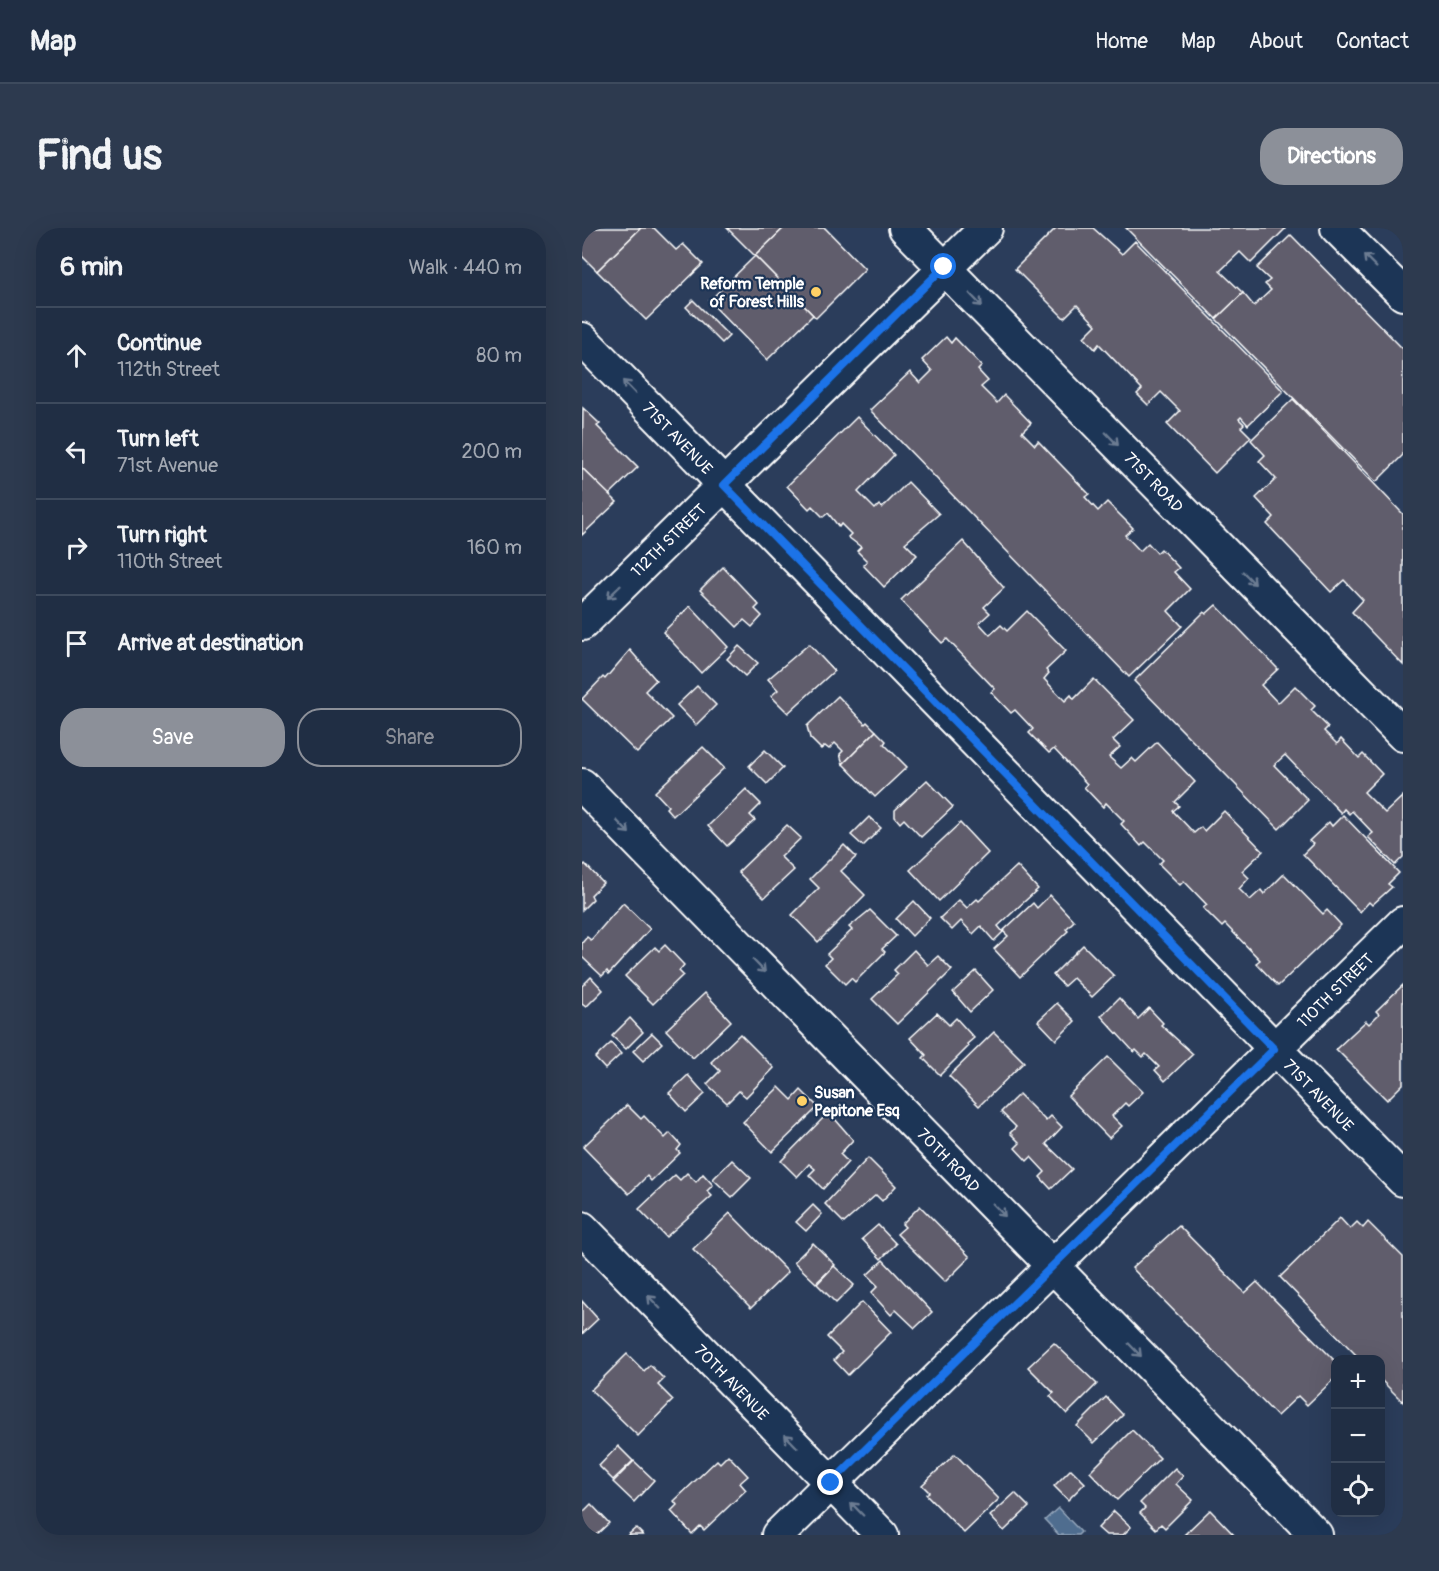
<!DOCTYPE html>
<html lang="en">
<head>
<meta charset="utf-8">
<style>
  :root { --surface:#202e44; --page:#2d3a4f; --text:#f1f3f6; --muted:#a2a8b2; --line:#3d4a5d; --accent:#8c9099 }
  body { margin:0; font-family:Pangolin,sans-serif; background:var(--page); color:var(--text) }
  .controls { position:absolute; right:18px; bottom:18px; display:grid; overflow:hidden; border-radius:12px; box-shadow:0 6px 24px #0002 }
  .controls button { width:54px; height:54px; display:grid; place-items:center; padding:0; border:0; border-bottom:2px solid var(--line); background:var(--surface); color:var(--text); font:30px sans-serif }
  .stop { position:absolute; width:18px; height:18px; margin:-14px; border:4px solid #1a73e8; border-radius:50%; background:#fff }
  .stop.end { background:#1a73e8; border-color:#fff; box-shadow:0 2px 6px #0008 }
  .list { margin:0; padding:0; list-style:none }
  h2 { display:flex; justify-content:space-between; align-items:center; height:78px; margin:0; padding:0 24px; font-size:26px }
  h2 small { font-size:20px; font-weight:400; color:var(--muted) }
  .list li { display:grid; grid-template-columns:39px 1fr auto; gap:18px; align-items:center; box-sizing:border-box; height:96px; padding:0 24px; border-top:2px solid var(--line) }
  .list b { display:block; font-size:22px; white-space:nowrap }
  .list p { margin:0; font-size:20px; white-space:nowrap; color:var(--muted) }
  .list em { font-size:20px; font-style:normal; color:var(--muted) }
  .actions { display:flex; gap:12px; padding:18px 24px }
  .actions a { flex:1; padding:14px 0; border:2px solid var(--accent); border-radius:24px; text-align:center; font-size:21px; color:var(--accent) }
  .actions .main { background:var(--accent); color:#fff }
  .icon { flex:none; width:33px; height:33px; fill:none; stroke:currentColor; stroke-width:2; stroke-linecap:round; stroke-linejoin:round }
  .map { position:relative; flex:none; width:821px; height:1307px; overflow:hidden; border-radius:24px }
  header { display:flex; align-items:center; gap:36px; box-sizing:border-box; height:84px; padding:0 30px; background:var(--surface); border-bottom:2px solid var(--line) }
  header strong { font-size:28px }
  nav { display:flex; gap:33px; margin-inline-start:auto; font-size:21px }
  .intro { display:flex; align-items:center; justify-content:space-between; box-sizing:border-box; height:144px; padding:0 36px }
  h1 { margin:0; font-size:42px }
  .button { padding:15px 27px; border-radius:24px; background:var(--accent); color:#fff; font-size:21px; font-weight:700 }
  main { display:flex; gap:36px; padding:0 36px }
  aside { flex:1; background:var(--surface); border-radius:24px; box-shadow:0 6px 24px #0002 }
  .map>svg:first-child { display:block }
  .water { fill:#4f6d8f; stroke:#95a7bc; stroke-width:1.5 }
  .building { fill:#615d6c; stroke:#fff; stroke-width:1.5 }
  .lines { fill:none; stroke-linecap:round; stroke-linejoin:round }
  .minor-casing { stroke:#fff; stroke-width:36 }
  .minor { stroke:#1d3557; stroke-width:32 }
  .oneway { stroke:#6c7c92 }
  .route { stroke:#1a73e8; stroke-width:8 }
  .poi-dot { fill:#ffd166; stroke:#1d3557; stroke-width:2 }
  .labels { text-anchor:middle; stroke-width:4.5; stroke-linejoin:round; paint-order:stroke }
  .poi-label { font-size:16px; font-weight:bold; fill:#fff; stroke:#1d3557; text-anchor:end }
  .street-label { font-size:16px; fill:#fff; stroke:#1d3557 }
</style>
</head>
<body>
<header>
<strong>Map</strong>
<nav><a>Home</a><a>Map</a><a>About</a><a>Contact</a></nav>
</header>
<div class="intro"><h1>Find us</h1><a class="button">Directions</a></div>
<main>
<aside>
<h2>6 min<small>Walk · 440 m</small></h2>
<ul class="list">
<li><svg class="icon" aria-label="ahead" viewBox="0 0 24 24"><path d="M12 20V5M6 11l6-6 6 6"/></svg><div><b>Continue</b><p>112th Street</p></div><em>80 m</em></li>
<li><svg class="icon" aria-label="left" viewBox="0 0 24 24"><path d="M17 20v-9H6M10 6l-5 5 5 5"/></svg><div><b>Turn left</b><p>71st Avenue</p></div><em>200 m</em></li>
<li><svg class="icon" aria-label="right" viewBox="0 0 24 24"><path d="M7 20v-9h11M14 6l5 5-5 5"/></svg><div><b>Turn right</b><p>110th Street</p></div><em>160 m</em></li>
<li><svg class="icon" aria-label="arrive" viewBox="0 0 24 24"><path d="M6 21V4h12l-3 4 3 4H6"/></svg><div><b>Arrive at destination</b></div></li>
</ul>
<div class="actions"><a class="main">Save</a><a>Share</a></div>
</aside>
<div class="map">
<svg width="821" height="1307" viewBox="0 0 821 1307">
  <rect width="100%" height="100%" fill="#2b3d5b"/>
  <filter id="ink" filterUnits="userSpaceOnUse"><feTurbulence type="fractalNoise" baseFrequency=".0167" numOctaves="2"/><feDisplacementMap in="SourceGraphic" scale="12" xChannelSelector="R" yChannelSelector="G"/><feConvolveMatrix kernelMatrix="1 2 1 2 8 2 1 2 1" color-interpolation-filters="sRGB"/></filter>
  <g filter="url(#ink)">
    <polygon class="water" points="476,1280 499,1304 496,1307 477,1307 463,1292"/>
    <g class="building">
      <polygon points="0,0 59,0 15,43 0,28"/>
      <polygon points="59,0 72,0 94,22 101,16 121,36 64,92 15,43"/>
      <polygon points="145,0 202,0 173,28"/>
      <polygon points="202,0 243,0 283,41 234,90 173,28"/>
      <polygon points="474,0 511,0 540,26 553,13 701,163 666,197 659,189 657,191 662,196 659,199 669,209 633,245 585,196 598,183 579,164 566,177 555,166 560,161 517,116 513,121 502,109 514,97 495,77 482,90 433,41"/>
      <polygon points="544,0 702,0 703,1 669,35 658,24 638,43 661,65 634,91"/>
      <polygon points="709,7 821,121 821,227 794,254 634,91 661,65 672,78 689,62 683,56 688,52 675,40"/>
      <polygon points="173,28 231,87 185,132 127,73"/>
      <polygon points="111,72 147,108 140,115 104,79"/>
      <polygon points="364,109 369,115 373,110 400,138 396,142 406,153 399,159 415,175 422,167 449,195 440,204 453,217 456,213 507,266 503,269 516,283 525,274 551,300 543,307 558,323 566,315 575,325 579,321 597,340 592,344 608,361 586,383 600,398 547,449 288,182 328,144 338,155 350,143 340,132"/>
      <polygon points="711,171 821,286 821,437 770,384 781,372 762,352 749,364 685,296 692,289 674,270 694,251 677,233 683,227 669,212"/>
      <polygon points="1,180 18,196 15,198 56,239 27,267 0,240"/>
      <polygon points="275,189 312,227 276,264 293,281 297,277 300,280 326,254 357,286 323,315 335,327 302,359 281,337 285,333 275,323 279,319 266,309 269,306 259,296 257,299 246,285 241,289 230,278 227,281 205,258"/>
      <polygon points="0,240 35,274 0,307"/>
      <polygon points="381,313 422,360 402,379 408,385 397,395 408,407 419,397 425,403 445,383 484,423 464,442 467,445 462,451 483,473 489,467 492,471 512,451 552,492 531,512 538,519 527,529 539,540 550,530 554,534 575,514 613,554 593,574 597,578 591,583 612,605 619,599 622,603 642,583 681,623 660,643 667,650 657,661 668,672 679,662 682,666 702,646 741,686 745,682 759,697 696,758 674,735 678,732 643,696 640,699 621,680 625,677 602,653 598,657 577,636 581,632 563,614 559,618 539,596 542,593 524,575 521,579 502,559 505,556 472,521 467,525 447,505 451,501 433,482 429,485 409,464 413,461 365,411 360,415 319,372"/>
      <polygon points="141,339 177,377 173,381 180,388 170,399 162,392 155,399 118,362"/>
      <polygon points="634,377 696,441 679,457 696,475 713,458 733,478 729,482 746,499 742,503 755,516 759,511 777,530 781,526 800,546 782,564 803,585 821,568 821,629 813,637 786,609 791,605 770,583 767,586 762,581 759,585 703,527 692,537 726,572 697,601 552,453 622,384 624,386"/>
      <polygon points="108,378 146,419 119,445 81,404"/>
      <polygon points="227,416 252,443 206,485 189,468 196,462 186,451"/>
      <polygon points="157,418 176,435 163,448 145,431"/>
      <polygon points="48,422 74,452 63,463 90,490 55,525 0,471 21,449 23,451"/>
      <polygon points="115,458 134,477 114,497 95,477"/>
      <polygon points="256,468 283,496 285,494 294,503 261,536 258,526 261,523 253,515 247,521 243,518 239,521 228,510 225,498"/>
      <polygon points="294,503 304,513 302,516 325,539 293,569 261,536"/>
      <polygon points="121,519 142,540 91,588 84,580 86,578 73,564"/>
      <polygon points="183,522 201,540 185,556 167,538"/>
      <polygon points="345,552 371,579 339,609 322,591 318,595 313,589 313,582"/>
      <polygon points="164,561 179,576 168,587 173,592 145,618 126,598"/>
      <polygon points="761,587 817,645 806,656 810,659 790,677 787,674 778,684 721,626 731,616 727,613 747,594 750,598"/>
      <polygon points="287,589 299,600 281,618 269,607"/>
      <polygon points="378,595 406,625 357,673 328,642"/>
      <polygon points="205,597 219,610 199,629 212,642 182,670 156,644"/>
      <polygon points="262,617 274,629 259,643 283,667 236,714 210,687 237,660 228,651"/>
      <polygon points="3,636 21,655 9,667 11,671 0,682 0,639"/>
      <polygon points="435,638 456,661 416,698 421,704 412,713 399,698 391,706 379,693 370,702 358,690 377,672 385,680 395,671 397,673"/>
      <polygon points="468,667 492,693 484,701 486,703 438,749 412,721 426,708 421,703 451,675 455,680"/>
      <polygon points="332,673 348,690 330,708 314,691"/>
      <polygon points="41,675 68,701 27,746 25,743 20,748 0,729 0,715 5,709 9,712"/>
      <polygon points="288,682 314,708 300,721 303,724 273,754 269,750 263,756 243,736 249,730 245,726 270,702 267,699"/>
      <polygon points="83,717 102,737 97,743 101,747 71,776 43,748 73,719 77,723"/>
      <polygon points="501,717 532,748 510,769 491,750 482,758 471,747"/>
      <polygon points="332,722 346,737 356,728 370,742 315,796 290,771 316,746 312,742"/>
      <polygon points="394,743 411,762 388,784 371,764"/>
      <polygon points="9,749 21,762 4,779 0,776 0,758"/>
      <polygon points="821,757 821,856 805,872 754,821 784,793 787,796 797,786 794,783"/>
      <polygon points="123,765 149,793 111,830 84,802"/>
      <polygon points="537,770 556,791 567,780 581,795 579,797 611,826 583,853 573,842 577,839 564,826 561,829 554,822 552,824 519,788"/>
      <polygon points="475,775 493,793 474,812 456,793"/>
      <polygon points="355,785 367,797 374,790 392,810 385,816 387,818 358,847 341,830 344,827 328,810"/>
      <polygon points="48,790 61,804 44,821 30,808"/>
      <polygon points="412,804 442,834 397,878 367,848"/>
      <polygon points="70,805 80,815 61,833 51,823"/>
      <polygon points="158,806 192,840 164,869 157,863 145,875 125,856 138,843 129,834"/>
      <polygon points="29,815 39,826 23,841 13,830"/>
      <polygon points="526,829 561,864 546,878 543,875 530,888 540,898 527,910 486,868"/>
      <polygon points="106,847 123,866 104,884 87,865"/>
      <polygon points="197,859 210,872 219,862 236,879 190,924 161,894"/>
      <polygon points="437,866 464,893 469,888 480,899 464,916 490,941 469,961 458,949 463,944 449,929 445,933 433,920 438,915 428,905 434,899 419,884"/>
      <polygon points="45,877 59,891 62,888 83,910 88,905 99,917 95,922 98,925 69,953 65,948 47,966 1,919"/>
      <polygon points="247,884 271,912 258,926 266,934 241,961 227,947 233,941 227,936 215,949 199,933"/>
      <polygon points="286,930 314,958 300,973 294,967 262,995 243,976"/>
      <polygon points="150,932 169,950 150,969 131,951"/>
      <polygon points="105,945 114,954 121,946 131,957 125,963 130,968 84,1009 57,981 93,947 98,952"/>
      <polygon points="231,977 240,986 224,1003 214,994"/>
      <polygon points="338,978 388,1029 363,1054 315,1006 323,999 320,996"/>
      <polygon points="148,985 206,1044 169,1080 111,1021"/>
      <polygon points="758,990 768,1001 775,994 781,1000 786,994 821,1029 821,1174 798,1151 798,1132 779,1132 698,1049"/>
      <polygon points="296,997 314,1016 299,1031 280,1011"/>
      <polygon points="597,998 663,1065 675,1054 754,1134 754,1149 725,1177 716,1168 695,1188 550,1040"/>
      <polygon points="231,1015 253,1037 234,1055 212,1034"/>
      <polygon points="301,1032 350,1084 333,1100 314,1082 309,1087 289,1065 296,1058 285,1047"/>
      <polygon points="252,1038 272,1057 254,1075 235,1056"/>
      <polygon points="0,1073 16,1091 0,1106"/>
      <polygon points="280,1074 309,1104 266,1147 252,1132 260,1124 245,1109"/>
      <polygon points="472,1115 515,1156 485,1186 468,1168 472,1165 446,1139"/>
      <polygon points="45,1126 62,1143 68,1137 82,1151 76,1157 91,1172 56,1208 9,1162"/>
      <polygon points="524,1169 541,1187 512,1215 495,1198"/>
      <polygon points="550,1202 578,1230 535,1272 508,1244"/>
      <polygon points="36,1218 51,1233 31,1252 17,1238"/>
      <polygon points="373,1226 417,1271 382,1305 344,1266 347,1264 340,1257"/>
      <polygon points="146,1227 166,1248 158,1255 164,1262 122,1302 118,1298 110,1306 89,1283 95,1277 92,1273 135,1232 138,1235"/>
      <polygon points="52,1233 72,1252 52,1274 31,1254"/>
      <polygon points="593,1240 601,1248 594,1256 611,1272 583,1300 579,1296 574,1301 558,1285 563,1280 558,1275"/>
      <polygon points="489,1241 503,1255 486,1272 472,1258"/>
      <polygon points="433,1265 447,1279 422,1303 408,1288"/>
      <polygon points="9,1276 27,1295 14,1307 0,1307 0,1285"/>
      <polygon points="628,1282 652,1307 602,1307"/>
      <polygon points="532,1283 549,1299 541,1307 524,1307 516,1300"/>
      <polygon points="54,1300 61,1307 46,1307"/>
    </g>
    <g class="lines">
      <g class="minor-casing">
        <g id="minor">
          <polyline points="323,0 821,507"/>
          <polyline points="755,0 821,66"/>
          <polyline points="0,111 821,952"/>
          <polyline points="0,396 404,0"/>
          <polyline points="0,557 734,1307"/>
          <polyline points="0,1000 300,1307"/>
          <polyline points="196,1307 821,695"/>
        </g>
      </g>
      <use href="#minor" class="minor"/>
    </g>
    <defs><path id="oneway-shaft" d="M-6 0H5M1.5-3L5.5 0L1.5 3" fill="none" stroke-width="1.6" stroke-linecap="round" stroke-linejoin="round" transform="scale(1.5)"/></defs>
    <g class="oneway">
      <use href="#oneway-shaft" transform="translate(788 33) rotate(-135)"/>
      <use href="#oneway-shaft" transform="translate(394 72) rotate(46)"/>
      <use href="#oneway-shaft" transform="translate(47 159) rotate(-134)"/>
      <use href="#oneway-shaft" transform="translate(530 211) rotate(46)"/>
      <use href="#oneway-shaft" transform="translate(667 350) rotate(46)"/>
      <use href="#oneway-shaft" transform="translate(32 364) rotate(136)"/>
      <use href="#oneway-shaft" transform="translate(41 599) rotate(46)"/>
      <use href="#oneway-shaft" transform="translate(177 738) rotate(46)"/>
      <use href="#oneway-shaft" transform="translate(417 982) rotate(46)"/>
      <use href="#oneway-shaft" transform="translate(72 1074) rotate(-134)"/>
      <use href="#oneway-shaft" transform="translate(553 1122) rotate(46)"/>
      <use href="#oneway-shaft" transform="translate(209 1213) rotate(-134)"/>
      <use href="#oneway-shaft" transform="translate(275 1281) rotate(-134)"/>
    </g>
  </g>
  <g class="lines" filter="url(#ink)">
    <polyline class="route" points="249,1255 692,821 142,257 362,39"/>
  </g>
  <g class="poi-dot">
    <circle cx="234" cy="64" r="6"/>
    <circle cx="220" cy="873" r="6"/>
  </g>
  <g class="labels">
    <g class="poi-label">
      <text x="222" y="61">Reform Temple<tspan x="222" dy="18">of Forest Hills</tspan></text>
      <text x="232" y="870" text-anchor="start">Susan<tspan x="232" dy="18">Pepitone Esq</tspan></text>
    </g>
    <g class="street-label">
      <text transform="translate(96 210) rotate(46)" y="6">71ST AVENUE</text>
      <text transform="translate(572 254) rotate(46)" y="6">71ST ROAD</text>
      <text transform="translate(86 312) rotate(-44)" y="6">112TH STREET</text>
      <text transform="translate(753 762) rotate(-44)" y="6">110TH STREET</text>
      <text transform="translate(737 867) rotate(46)" y="6">71ST AVENUE</text>
      <text transform="translate(367 932) rotate(46)" y="6">70TH ROAD</text>
      <text transform="translate(150 1154) rotate(46)" y="6">70TH AVENUE</text>
    </g>
  </g>
</svg>
<div class="controls">
<button>+</button>
<button>−</button>
<button><svg class="icon" aria-label="locate" viewBox="0 0 24 24"><circle cx="12" cy="12" r="6"/><path d="M12 2v4M12 18v4M2 12h4M18 12h4"/></svg></button>
</div>
<div class="stop" style="left:362px;top:39px"></div>
<div class="stop end" style="left:249px;top:1255px"></div>
</div>
</main>
</body>
</html>
